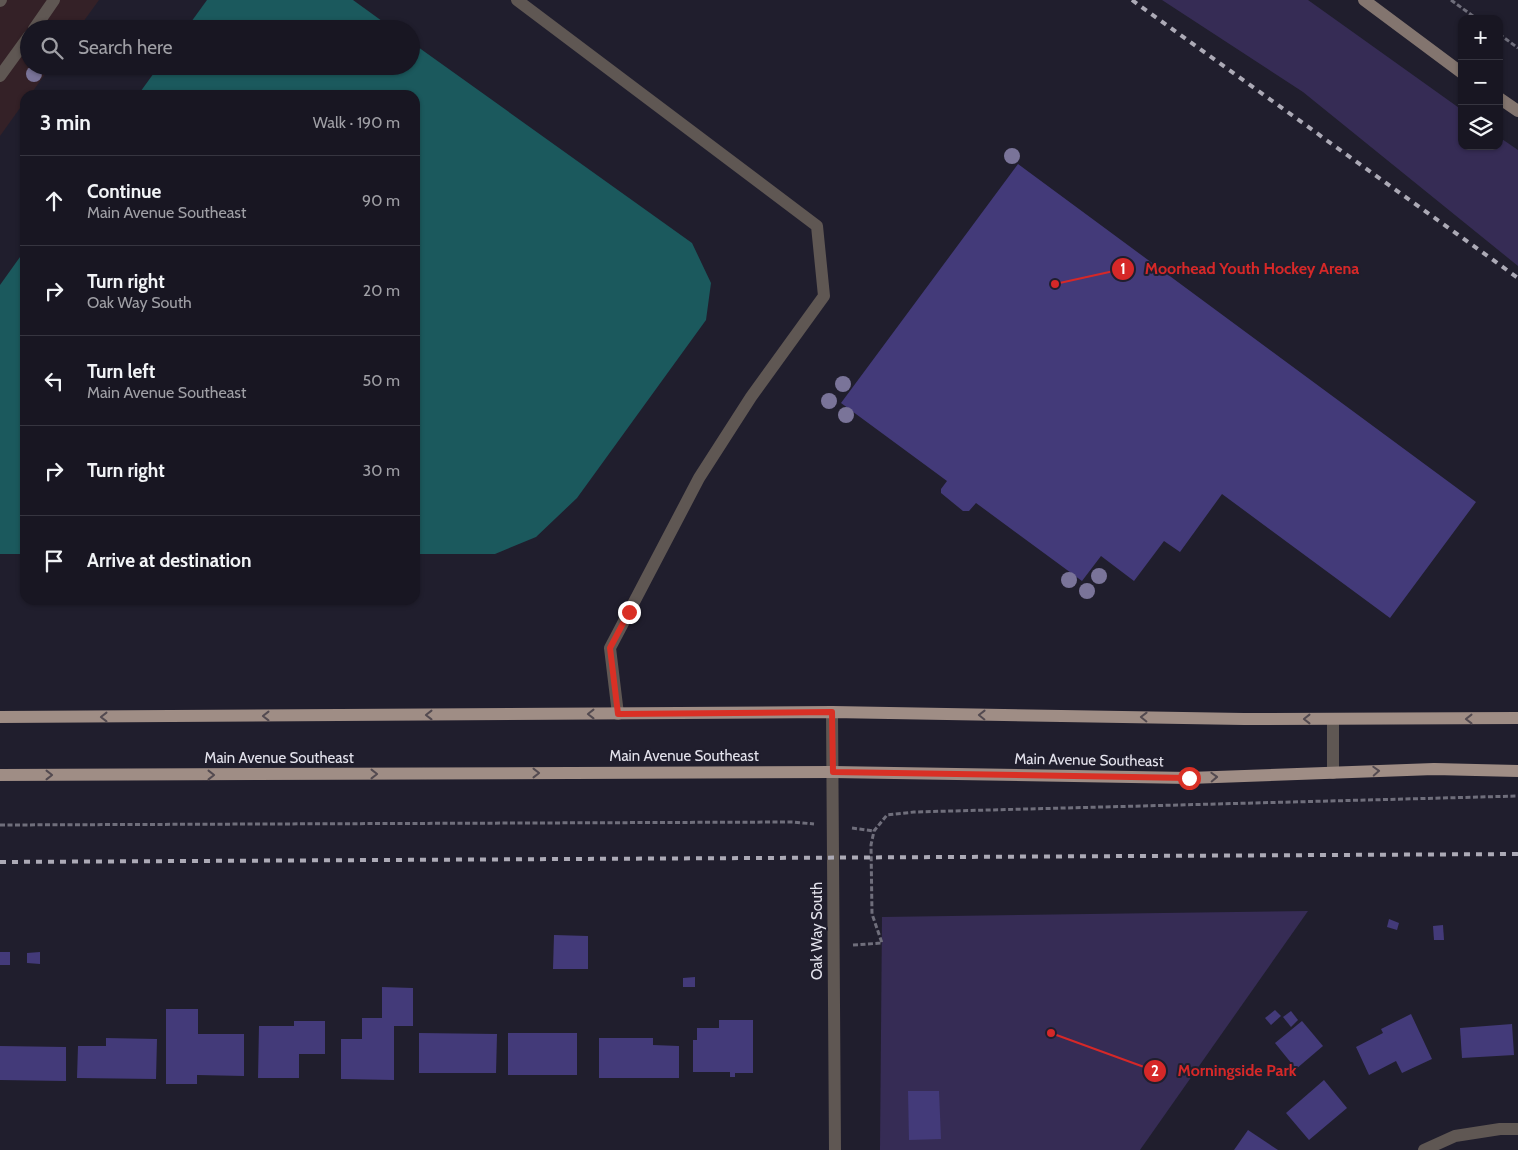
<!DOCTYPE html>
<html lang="en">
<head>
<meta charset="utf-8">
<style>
  :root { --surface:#181622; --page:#25232f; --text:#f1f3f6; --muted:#9f9fa5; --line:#363540 }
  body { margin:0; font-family:Cabin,sans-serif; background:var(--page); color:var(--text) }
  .controls { position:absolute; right:15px; top:15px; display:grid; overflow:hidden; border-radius:10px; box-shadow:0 1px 4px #0004 }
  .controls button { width:45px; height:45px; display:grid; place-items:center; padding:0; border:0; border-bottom:1px solid var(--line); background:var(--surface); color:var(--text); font:25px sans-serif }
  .stop { position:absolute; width:15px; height:15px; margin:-11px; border:4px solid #d93025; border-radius:50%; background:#fff }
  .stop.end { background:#d93025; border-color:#fff; box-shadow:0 1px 5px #0008 }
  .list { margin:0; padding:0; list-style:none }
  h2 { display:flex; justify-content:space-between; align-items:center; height:65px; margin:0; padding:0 20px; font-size:21px }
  h2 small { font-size:16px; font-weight:400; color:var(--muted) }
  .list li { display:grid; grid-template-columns:32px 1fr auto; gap:15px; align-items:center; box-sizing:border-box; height:90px; padding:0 20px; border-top:1px solid var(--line) }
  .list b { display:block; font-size:19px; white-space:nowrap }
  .list p { margin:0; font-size:16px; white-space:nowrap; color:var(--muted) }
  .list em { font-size:16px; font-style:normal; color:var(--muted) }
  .icon { flex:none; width:28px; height:28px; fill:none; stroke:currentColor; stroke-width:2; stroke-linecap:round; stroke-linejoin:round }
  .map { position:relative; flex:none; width:1518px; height:1150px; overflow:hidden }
  .search { position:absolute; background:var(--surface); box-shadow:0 1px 4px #0004; left:20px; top:20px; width:400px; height:55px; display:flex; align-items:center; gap:12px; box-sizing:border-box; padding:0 18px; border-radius:28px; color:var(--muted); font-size:19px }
  .panel { position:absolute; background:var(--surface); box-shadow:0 1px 4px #0004; left:20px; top:90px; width:400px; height:515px; border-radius:15px }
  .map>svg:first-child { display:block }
  .industrial { fill:#342127 }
  .green { fill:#362c55 }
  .water { fill:#1b595d }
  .building { fill:#433a79 }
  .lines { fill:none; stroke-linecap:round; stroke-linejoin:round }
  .path { stroke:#6f6e7b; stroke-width:3; stroke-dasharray:5 2.5; stroke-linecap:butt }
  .service { stroke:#5f5753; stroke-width:12 }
  .minor { stroke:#5f5753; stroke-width:12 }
  .secondary { stroke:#83756f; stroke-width:12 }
  .primary { stroke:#9f8d85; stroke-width:12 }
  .rail { stroke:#acaab6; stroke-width:4; stroke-dasharray:6 6; stroke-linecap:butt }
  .tree { fill:#7a7499 }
  .oneway { stroke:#534a50 }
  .route { stroke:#d93025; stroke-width:6 }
  .labels { text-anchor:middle; stroke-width:4; stroke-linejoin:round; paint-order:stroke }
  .street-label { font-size:15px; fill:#e4e3ed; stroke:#201e2d }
  .leader { fill:none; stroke:#d62828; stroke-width:2 }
  .callout-dot { fill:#d62828; stroke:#201e2d; stroke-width:2 }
  .mark-label { font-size:15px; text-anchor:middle; font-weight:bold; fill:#fff }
  .callout-label { font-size:16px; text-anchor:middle; font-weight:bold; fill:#d62828; stroke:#201e2d; stroke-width:4; stroke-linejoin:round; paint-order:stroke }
</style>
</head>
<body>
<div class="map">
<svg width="1518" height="1150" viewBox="0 0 1518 1150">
  <rect width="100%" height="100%" fill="#201e2d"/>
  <polygon class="industrial" points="0,0 99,0 78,29 29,29 29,66 51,66 30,95 25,95 25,101 0,136"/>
  <g class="green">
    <polygon points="1162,0 1308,0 1462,110 1462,146 1499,146 1499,137 1518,150 1518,266 1303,92"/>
    <polygon points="1308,911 1140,1150 880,1150 882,917"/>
  </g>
  <g class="water">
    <polygon points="207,0 353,0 393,29 186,29"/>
    <polygon points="411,42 692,243 711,283 706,320 577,498 536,537 495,554 415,554 415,95 138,95 159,66 411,66"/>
    <polygon points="25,250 25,554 0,554 0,285"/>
  </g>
  <g class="building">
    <polygon points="1018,164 1476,502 1390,618 1222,494 1180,552 1164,541 1134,581 1101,556 1082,581 976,503 969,511 963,511 941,493 941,489 947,481 841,403"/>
    <polygon points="1389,919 1399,923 1397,930 1387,927"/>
    <polygon points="1443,925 1444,940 1434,940 1433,926"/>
    <polygon points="554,935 588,936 588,969 553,969"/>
    <rect x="0" y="952" width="10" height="13"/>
    <polygon points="40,952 40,964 27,963 27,953"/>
    <polygon points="695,977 695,987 683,987 683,978"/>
    <polygon points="382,987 413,988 413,1026 394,1026 394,1080 341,1079 341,1039 362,1039 362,1018 382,1018"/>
    <polygon points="166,1009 198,1009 198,1034 244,1034 244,1076 197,1075 197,1084 166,1084"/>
    <polygon points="1275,1010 1281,1016 1271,1025 1265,1018"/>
    <polygon points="1291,1011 1298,1020 1291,1027 1283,1017"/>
    <polygon points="1411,1014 1432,1059 1402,1073 1396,1061 1369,1075 1356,1047 1383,1033 1381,1029"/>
    <polygon points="719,1020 753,1020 753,1073 735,1073 735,1077 730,1077 730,1072 693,1072 693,1040 697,1040 697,1028 719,1028"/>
    <polygon points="294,1021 325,1021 325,1054 299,1054 299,1078 258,1078 259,1026 294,1026"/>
    <polygon points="1302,1021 1323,1046 1296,1069 1275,1043"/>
    <polygon points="1512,1024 1514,1055 1462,1058 1460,1028"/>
    <polygon points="419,1033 497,1034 496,1073 419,1073"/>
    <rect x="508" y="1033" width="69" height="42"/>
    <polygon points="106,1038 157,1039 156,1079 77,1078 78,1046 106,1046"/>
    <polygon points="599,1038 653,1038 653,1045 679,1046 679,1078 599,1078"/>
    <polygon points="0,1046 66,1047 66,1081 0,1080"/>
    <polygon points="1324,1080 1347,1108 1309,1140 1286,1113"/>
    <polygon points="908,1091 939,1091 941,1139 909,1140"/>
    <polygon points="1248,1130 1278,1150 1234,1150"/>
  </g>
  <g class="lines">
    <g class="path">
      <polyline points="1451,0 1477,19"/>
      <polyline points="1499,34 1518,48"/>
      <polyline points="0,825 793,822 814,824"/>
      <polyline points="852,828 874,831"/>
      <polyline points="853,945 882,943 872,914 871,845 874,831 887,815 914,812 1518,796"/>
    </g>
    <g class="service">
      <polyline points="517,0 817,226 824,296 751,397 699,478 610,648 618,714"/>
      <polyline points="0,1 1,0"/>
      <polyline points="34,29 54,0"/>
      <polyline points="0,76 29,36"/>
    </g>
    <g class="minor">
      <polyline points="832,712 835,1150"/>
      <polyline points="1333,773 1333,719"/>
      <polyline points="1424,1150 1455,1136 1500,1129 1518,1129"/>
    </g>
    <g class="secondary">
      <polyline points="1364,0 1462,73"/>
      <polyline points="1499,98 1518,111"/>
    </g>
    <g class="primary">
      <polyline points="0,717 832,712 1244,719 1518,718"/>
      <polyline points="0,775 833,772 1189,778 1434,769 1518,771"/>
    </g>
    <g class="rail">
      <polyline points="1132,0 1518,278"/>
      <polyline points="0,862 1518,854"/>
    </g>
  </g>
  <g class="tree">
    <circle cx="34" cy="74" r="8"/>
    <circle cx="1012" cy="156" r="8"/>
    <circle cx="843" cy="384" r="8"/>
    <circle cx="829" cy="401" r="8"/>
    <circle cx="846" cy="415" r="8"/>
    <circle cx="1099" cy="576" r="8"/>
    <circle cx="1069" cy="580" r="8"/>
    <circle cx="1087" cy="591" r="8"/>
  </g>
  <defs><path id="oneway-chevron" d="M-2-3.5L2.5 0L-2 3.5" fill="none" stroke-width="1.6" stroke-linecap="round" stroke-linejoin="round" transform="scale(1.25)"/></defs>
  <g class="oneway">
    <use href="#oneway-chevron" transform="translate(591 714) rotate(180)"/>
    <use href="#oneway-chevron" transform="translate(429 715) rotate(180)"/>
    <use href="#oneway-chevron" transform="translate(982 715) rotate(-179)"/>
    <use href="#oneway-chevron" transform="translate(266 716) rotate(180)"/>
    <use href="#oneway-chevron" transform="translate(104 717) rotate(180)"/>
    <use href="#oneway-chevron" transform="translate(1144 717) rotate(-179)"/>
    <use href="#oneway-chevron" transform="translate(1307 719) rotate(180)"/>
    <use href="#oneway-chevron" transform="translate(1469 719) rotate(180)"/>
    <use href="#oneway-chevron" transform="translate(1376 771) rotate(-3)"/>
    <use href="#oneway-chevron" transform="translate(536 773)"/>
    <use href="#oneway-chevron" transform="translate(374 774)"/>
    <use href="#oneway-chevron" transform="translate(49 775)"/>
    <use href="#oneway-chevron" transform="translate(211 775)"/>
    <use href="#oneway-chevron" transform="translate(1214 777) rotate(-2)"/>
  </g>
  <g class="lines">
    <polyline class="route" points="629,612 610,648 618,714 832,712 833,772 1189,778"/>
  </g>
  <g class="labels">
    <g class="street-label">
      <text x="684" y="761">Main Avenue Southeast</text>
      <text x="279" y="763">Main Avenue Southeast</text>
      <text transform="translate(1089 760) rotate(1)" y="5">Main Avenue Southeast</text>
      <text transform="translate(817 931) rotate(-90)" y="5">Oak Way South</text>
    </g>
  </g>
  <path class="leader" d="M1055 284L1123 269M1051 1033L1155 1071"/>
  <g class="callout-dot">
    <circle cx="1055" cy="284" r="5"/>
    <circle cx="1051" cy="1033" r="5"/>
    <circle cx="1123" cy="269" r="12"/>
    <circle cx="1155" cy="1071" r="12"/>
  </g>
  <g class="mark-label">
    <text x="1123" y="274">1</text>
    <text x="1155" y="1076">2</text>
  </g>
  <g class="callout-label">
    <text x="1252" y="274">Moorhead Youth Hockey Arena</text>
    <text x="1237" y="1076">Morningside Park</text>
  </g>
</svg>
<div class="controls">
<button>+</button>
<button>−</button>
<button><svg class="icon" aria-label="layers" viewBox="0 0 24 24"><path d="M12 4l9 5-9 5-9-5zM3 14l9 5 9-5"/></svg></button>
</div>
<div class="stop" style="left:1189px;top:778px"></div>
<div class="stop end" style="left:629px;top:612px"></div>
<div class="search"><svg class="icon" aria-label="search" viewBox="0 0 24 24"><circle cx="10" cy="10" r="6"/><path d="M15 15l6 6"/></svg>Search here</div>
<section class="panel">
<h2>3 min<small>Walk · 190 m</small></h2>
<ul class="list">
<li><svg class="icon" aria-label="ahead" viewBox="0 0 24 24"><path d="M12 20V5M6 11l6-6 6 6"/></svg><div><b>Continue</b><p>Main Avenue Southeast</p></div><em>90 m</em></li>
<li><svg class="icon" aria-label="right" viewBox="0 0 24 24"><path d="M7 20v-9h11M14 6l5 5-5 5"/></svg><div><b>Turn right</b><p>Oak Way South</p></div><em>20 m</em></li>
<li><svg class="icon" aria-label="left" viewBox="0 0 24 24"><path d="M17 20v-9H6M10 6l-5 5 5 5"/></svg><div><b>Turn left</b><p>Main Avenue Southeast</p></div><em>50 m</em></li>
<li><svg class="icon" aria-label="right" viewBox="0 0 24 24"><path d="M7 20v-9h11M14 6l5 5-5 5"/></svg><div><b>Turn right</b></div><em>30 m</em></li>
<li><svg class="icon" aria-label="arrive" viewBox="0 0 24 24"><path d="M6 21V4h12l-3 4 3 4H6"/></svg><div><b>Arrive at destination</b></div></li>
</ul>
</section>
</div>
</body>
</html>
